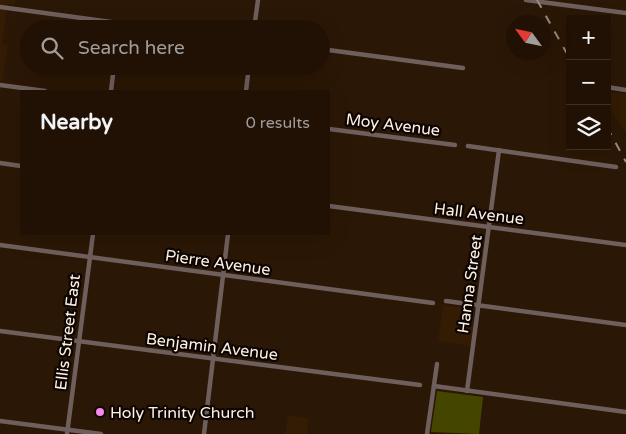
<!DOCTYPE html>
<html lang="en">
<head>
<meta charset="utf-8">
<style>
  :root { --surface:#201104; --page:#2d1f13; --text:#f1f3f6; --muted:#a29d9a; --line:#3d3126 }
  body { margin:0; font-family:"Varela Round",sans-serif; background:var(--page); color:var(--text) }
  .controls { position:absolute; right:15px; top:15px; display:grid; overflow:hidden; border-radius:0px; box-shadow:0 5px 20px #0002 }
  .controls button { width:45px; height:45px; display:grid; place-items:center; padding:0; border:0; border-bottom:1px solid var(--line); background:var(--surface); color:var(--text); font:25px sans-serif }
  .compass { position:absolute; left:506px; top:15px; width:45px; height:45px; border-radius:50%; background:var(--surface); box-shadow:0 5px 20px #0002; rotate:303deg }
  .list { margin:0; padding:0; list-style:none }
  h2 { display:flex; justify-content:space-between; align-items:center; height:65px; margin:0; padding:0 20px; font-size:21px }
  h2 small { font-size:16px; font-weight:400; color:var(--muted) }
  .icon { flex:none; width:28px; height:28px; fill:none; stroke:currentColor; stroke-width:2; stroke-linecap:round; stroke-linejoin:round }
  .map { position:relative; flex:none; width:626px; height:434px; overflow:hidden }
  .search { position:absolute; background:var(--surface); box-shadow:0 5px 20px #0002; left:20px; top:20px; width:310px; height:55px; display:flex; align-items:center; gap:12px; box-sizing:border-box; padding:0 18px; border-radius:28px; color:var(--muted); font-size:19px }
  .panel { position:absolute; background:var(--surface); box-shadow:0 5px 20px #0002; left:20px; top:90px; width:310px; height:145px; border-radius:0px }
  .map>svg:first-child { display:block }
  .built { fill:#341b03 }
  .green { fill:#444600 }
  .lines { fill:none; stroke-linecap:round; stroke-linejoin:round }
  .minor { stroke:#6e5f5d; stroke-width:4.5 }
  .rail { stroke:#9c8a7c; stroke-width:2; stroke-dasharray:9 9; stroke-linecap:butt }
  .poi-dot { fill:#f689ee; stroke:#0d0501; stroke-width:2 }
  .labels { text-anchor:middle; stroke-width:4.5; stroke-linejoin:round; paint-order:stroke }
  .street-label { font-size:16px; fill:#fff0e5; stroke:#0d0501 }
  .poi-label { font-size:16px; fill:#fff0e5; stroke:#0d0501; text-anchor:start }
</style>
</head>
<body>
<div class="map">
<svg width="626" height="434" viewBox="0 0 626 434">
  <rect width="100%" height="100%" fill="#2b1705"/>
  <g class="built">
    <polygon points="0,0 16,0 15,4 8,4 2,44 8,45 2,81 0,80"/>
    <polygon points="607,92 626,94 626,134 607,102"/>
    <polygon points="443,305 475,309 472,346 438,341"/>
    <polygon points="288,415 309,418 307,434 285,434"/>
  </g>
  <polygon class="green" points="437,391 483,397 479,434 431,432"/>
  <g class="lines">
    <g class="minor">
      <polyline points="526,0 626,13"/>
      <polyline points="0,7 163,29"/>
      <polyline points="254,29 258,0"/>
      <polyline points="321,49 463,68"/>
      <polyline points="0,85 45,91"/>
      <polyline points="607,87 626,90"/>
      <polyline points="111,91 114,66"/>
      <polyline points="246,91 249,66"/>
      <polyline points="329,129 455,145"/>
      <polyline points="468,146 616,167"/>
      <polyline points="0,163 21,166"/>
      <polyline points="329,206 626,245"/>
      <polyline points="0,245 433,303"/>
      <polyline points="446,301 626,325"/>
      <polyline points="0,331 420,385"/>
      <polyline points="434,386 626,412"/>
      <polyline points="467,391 499,150"/>
      <polyline points="0,421 101,434"/>
      <polyline points="67,434 93,234"/>
      <polyline points="204,434 228,234"/>
      <polyline points="427,434 437,364"/>
    </g>
    <g class="rail">
      <polyline points="537,0 570,59"/>
      <polyline points="607,127 626,162"/>
    </g>
  </g>
  <circle class="poi-dot" cx="100" cy="412" r="5"/>
  <g class="labels">
    <g class="street-label">
      <text transform="translate(393 124) rotate(7)" y="6">Moy Avenue</text>
      <text transform="translate(479 213) rotate(7)" y="6">Hall Avenue</text>
      <text transform="translate(218 262) rotate(8)" y="6">Pierre Avenue</text>
      <text transform="translate(469 284) rotate(-82)" y="6">Hanna Street</text>
      <text transform="translate(67 332) rotate(-83)" y="6">Ellis Street East</text>
      <text transform="translate(212 346) rotate(7)" y="6">Benjamin Avenue</text>
    </g>
    <g class="poi-label">
      <text x="110" y="418">Holy Trinity Church</text>
    </g>
  </g>
</svg>
<div class="controls">
<button>+</button>
<button>−</button>
<button><svg class="icon" aria-label="layers" viewBox="0 0 24 24"><path d="M12 4l9 5-9 5-9-5zM3 14l9 5 9-5"/></svg></button>
</div>
<svg class="compass" viewBox="-18 -18 36 36"><path d="M0-13l5 13h-10z" fill="#e53935"/><path d="M0 13l5-13h-10z" fill="#a29d9a"/></svg>
<div class="search"><svg class="icon" aria-label="search" viewBox="0 0 24 24"><circle cx="10" cy="10" r="6"/><path d="M15 15l6 6"/></svg>Search here</div>
<section class="panel">
<h2>Nearby<small>0 results</small></h2>
<ul class="list">
</ul>
</section>
</div>
</body>
</html>
